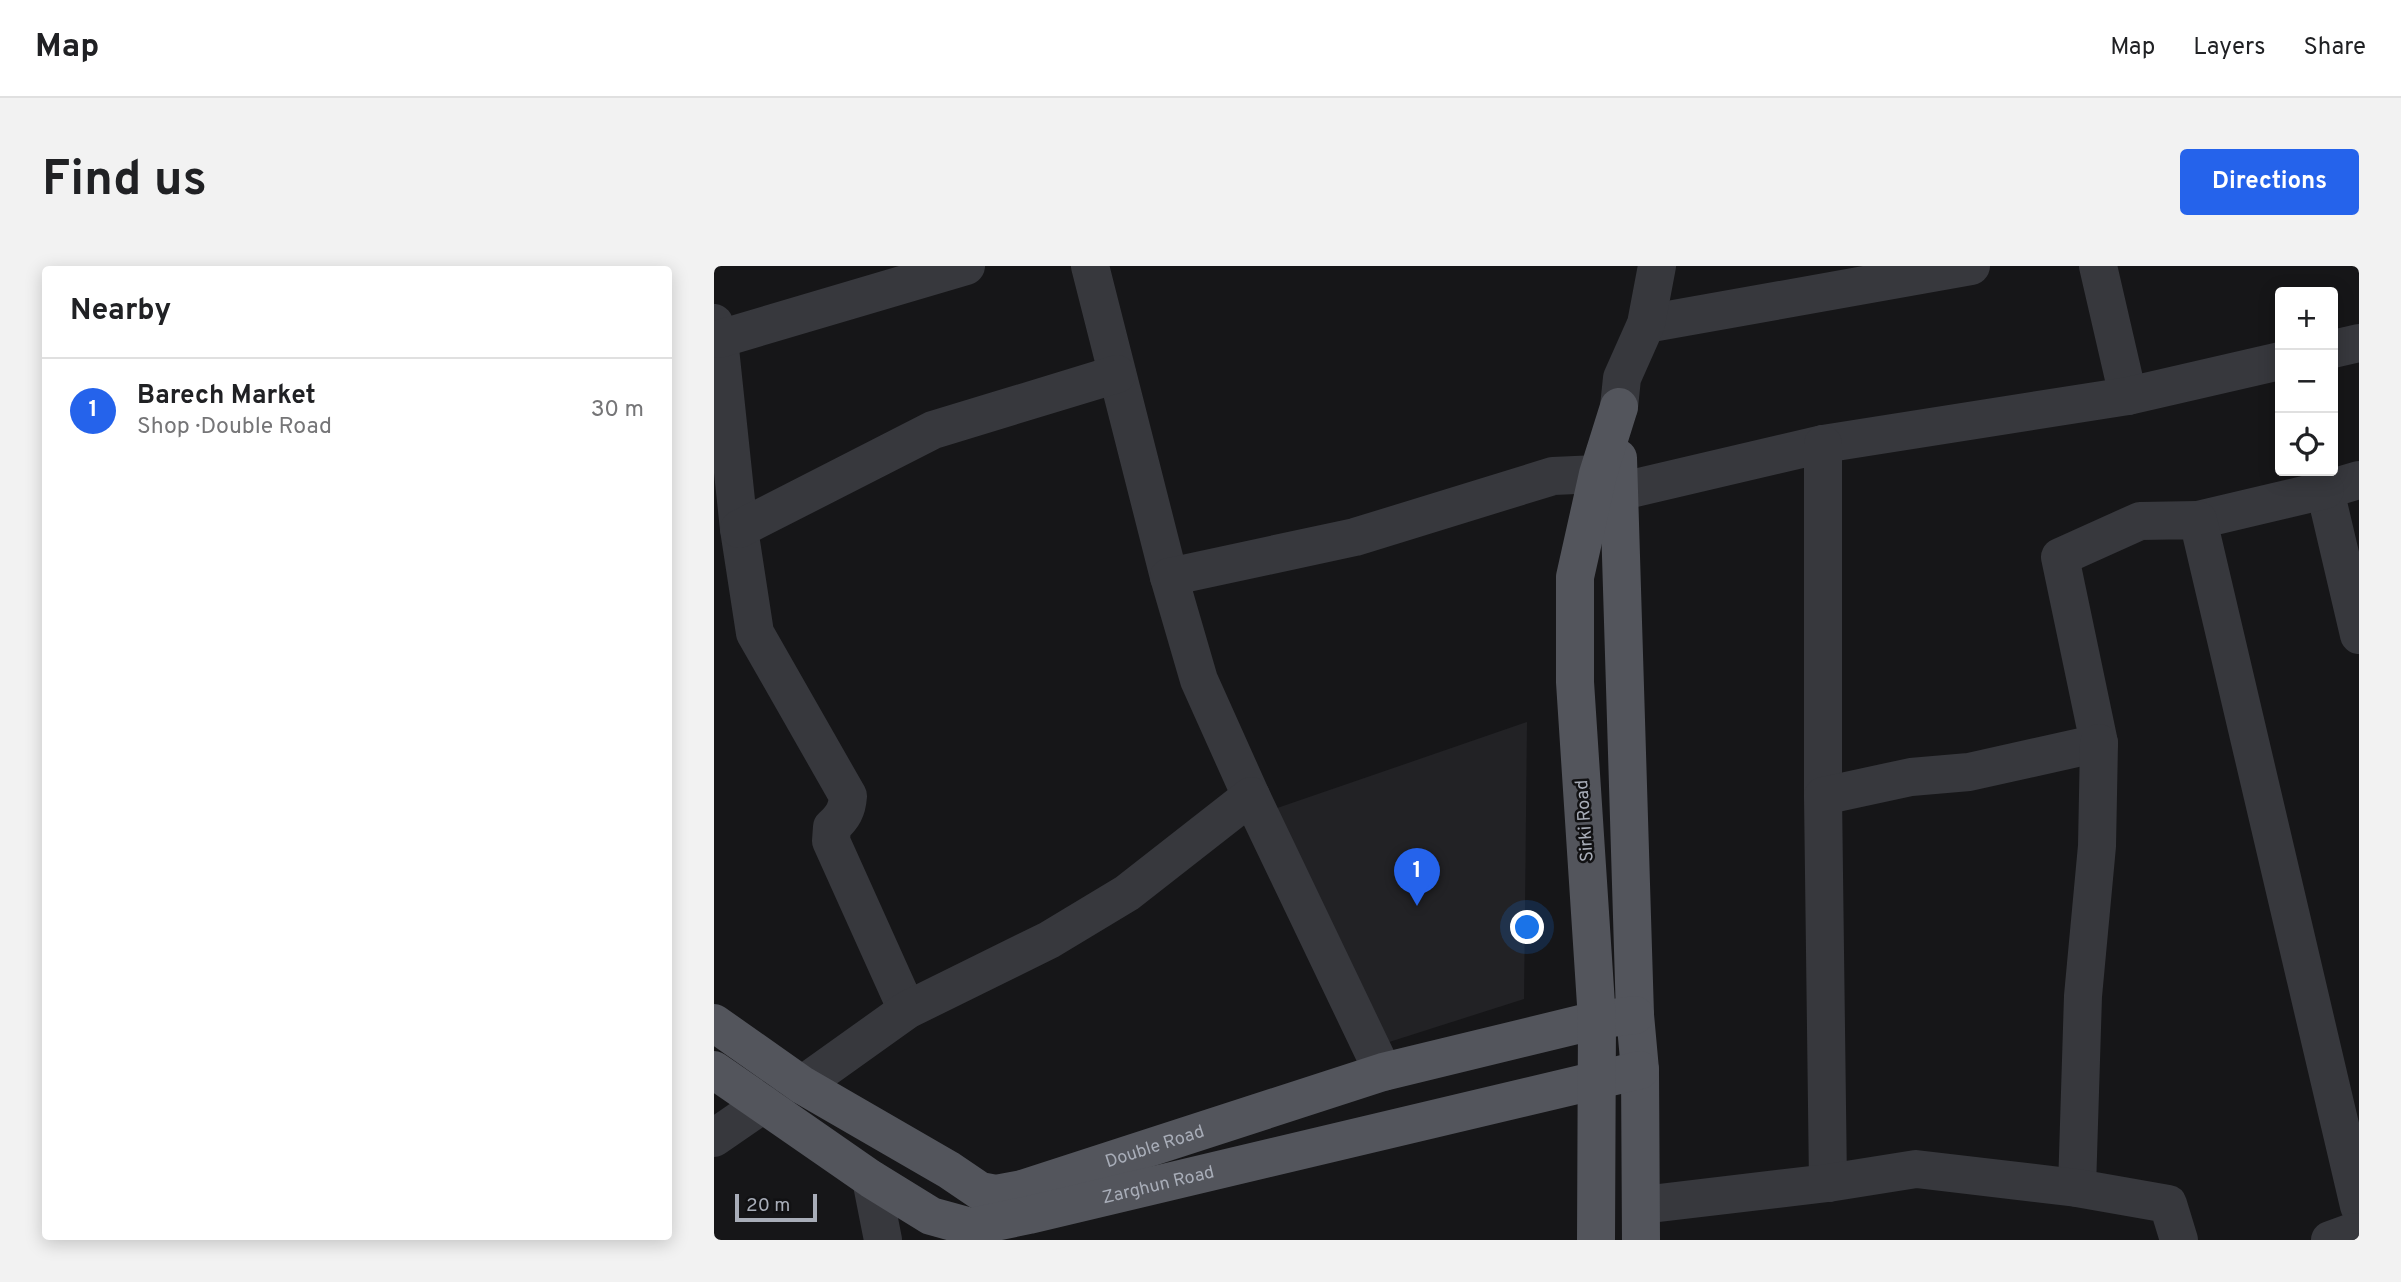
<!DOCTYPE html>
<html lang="en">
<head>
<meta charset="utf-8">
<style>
  :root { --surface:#fff; --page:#f2f2f2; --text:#202124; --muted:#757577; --line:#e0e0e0; --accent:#2563eb }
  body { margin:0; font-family:Overpass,sans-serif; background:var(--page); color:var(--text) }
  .controls { position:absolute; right:21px; top:21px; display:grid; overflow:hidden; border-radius:7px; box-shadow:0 4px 18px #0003 }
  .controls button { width:63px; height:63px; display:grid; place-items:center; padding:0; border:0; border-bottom:2px solid var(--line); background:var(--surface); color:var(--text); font:35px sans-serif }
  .scale { position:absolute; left:21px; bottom:18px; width:82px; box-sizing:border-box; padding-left:7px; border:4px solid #a8adb8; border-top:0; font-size:19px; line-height:24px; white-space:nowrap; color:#a8adb8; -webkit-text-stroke:5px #111113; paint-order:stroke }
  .you { position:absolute; left:814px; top:662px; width:24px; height:24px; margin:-18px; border:5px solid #fff; border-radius:50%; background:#1a73e8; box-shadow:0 0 0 10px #1a73e833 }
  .badge { display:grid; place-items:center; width:46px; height:46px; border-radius:50%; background:var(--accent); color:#fff; font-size:23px; font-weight:700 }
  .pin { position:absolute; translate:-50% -58px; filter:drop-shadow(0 2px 4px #0008) }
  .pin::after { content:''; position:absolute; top:37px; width:24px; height:21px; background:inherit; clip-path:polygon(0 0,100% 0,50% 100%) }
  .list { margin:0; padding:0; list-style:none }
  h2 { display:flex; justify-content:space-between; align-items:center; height:91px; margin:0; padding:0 28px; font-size:30px }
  h2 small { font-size:23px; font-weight:400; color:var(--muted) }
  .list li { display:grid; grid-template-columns:46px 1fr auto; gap:21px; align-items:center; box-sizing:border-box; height:105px; padding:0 28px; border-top:2px solid var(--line) }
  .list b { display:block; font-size:26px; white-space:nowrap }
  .list p { margin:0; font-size:23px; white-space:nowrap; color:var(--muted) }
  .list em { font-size:23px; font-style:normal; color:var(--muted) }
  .icon { flex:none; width:38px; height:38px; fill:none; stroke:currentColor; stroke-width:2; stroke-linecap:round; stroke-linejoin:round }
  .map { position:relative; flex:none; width:1645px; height:974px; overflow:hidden; border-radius:7px }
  header { display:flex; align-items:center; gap:42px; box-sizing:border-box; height:98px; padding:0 35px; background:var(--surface); border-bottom:2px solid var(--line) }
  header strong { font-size:33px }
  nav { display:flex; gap:38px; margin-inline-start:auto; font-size:24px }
  .intro { display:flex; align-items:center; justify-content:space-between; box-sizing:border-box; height:168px; padding:0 42px }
  h1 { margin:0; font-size:49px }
  .button { padding:18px 32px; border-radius:7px; background:var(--accent); color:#fff; font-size:24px; font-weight:700 }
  main { display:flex; gap:42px; padding:0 42px }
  aside { flex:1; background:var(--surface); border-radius:7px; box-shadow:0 4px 18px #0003 }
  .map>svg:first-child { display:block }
  .built { fill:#222225 }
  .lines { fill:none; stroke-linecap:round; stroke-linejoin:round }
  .minor { stroke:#37383d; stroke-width:38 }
  .major { stroke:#53555c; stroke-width:38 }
  .labels { text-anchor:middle; stroke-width:5; stroke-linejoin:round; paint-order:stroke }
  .street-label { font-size:18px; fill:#a8adb8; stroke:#111113 }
</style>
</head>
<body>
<header>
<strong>Map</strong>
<nav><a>Map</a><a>Layers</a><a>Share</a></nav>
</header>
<div class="intro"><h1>Find us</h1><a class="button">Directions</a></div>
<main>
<aside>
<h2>Nearby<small></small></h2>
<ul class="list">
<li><span class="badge">1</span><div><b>Barech Market</b><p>Shop · Double Road</p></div><em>30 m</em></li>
</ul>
</aside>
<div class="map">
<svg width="1645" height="974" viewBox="0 0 1645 974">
  <rect width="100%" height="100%" fill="#161618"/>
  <polygon class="built" points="813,456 810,733 669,778 546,548"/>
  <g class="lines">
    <g class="minor">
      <polyline points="376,0 455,311"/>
      <polyline points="1384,0 1414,130"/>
      <path d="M0 57 5 73 25 263 41 367 134 530C133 544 129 551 118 561L117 575 193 744"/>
      <polyline points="932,58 1257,0"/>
      <polyline points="5,73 252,0"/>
      <polyline points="1619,83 1645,77"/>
      <polyline points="905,141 908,112 932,58 943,0"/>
      <polyline points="1645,214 1611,224 1645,369"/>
      <polyline points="904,226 1109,178 1414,130 1566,95"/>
      <polyline points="1484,254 1611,224"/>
      <polyline points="25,263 219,164 403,108"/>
      <polyline points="537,530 485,414 455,311 641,271 839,210 884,208"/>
      <polyline points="1109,530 1109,178"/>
      <polyline points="88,819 193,744 335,674 413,627 537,530 669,806"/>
      <polyline points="0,872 49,838"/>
      <polyline points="157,913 169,974"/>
      <polyline points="1114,917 1109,530 1197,511 1255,506 1385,477 1346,291 1426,255 1484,254 1645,940"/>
      <polyline points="1363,922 1369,730 1383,580 1385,477"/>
      <polyline points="928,939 1114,917 1202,903 1363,922 1454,938 1465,974"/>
      <polyline points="1616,974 1638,966 1645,967"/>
    </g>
    <g class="major">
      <polyline points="904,192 921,749 926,804 927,974"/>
      <path id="s1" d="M0 757 88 819 235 904 266 925 282 928 308 923 669 806 883 754 921 749"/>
      <path id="s2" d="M0 804 157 913 217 950 257 961 315 949 926 804"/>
      <polyline points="882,974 883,754 861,416 861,311 884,208 905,141"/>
    </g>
  </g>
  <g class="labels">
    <g class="street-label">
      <text transform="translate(870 555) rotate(-94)" y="6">Sirki Road</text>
      <text dy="6" stroke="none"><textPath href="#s1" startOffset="497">Double Road</textPath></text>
      <text dy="6" stroke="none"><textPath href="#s2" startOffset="495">Zarghun Road</textPath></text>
    </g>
  </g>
</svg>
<div class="controls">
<button>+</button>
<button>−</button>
<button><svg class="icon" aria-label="locate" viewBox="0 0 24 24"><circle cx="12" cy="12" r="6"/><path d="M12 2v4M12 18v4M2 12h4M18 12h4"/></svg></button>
</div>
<div class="scale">20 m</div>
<div class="you"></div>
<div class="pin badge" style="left:703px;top:640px">1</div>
</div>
</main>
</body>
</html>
